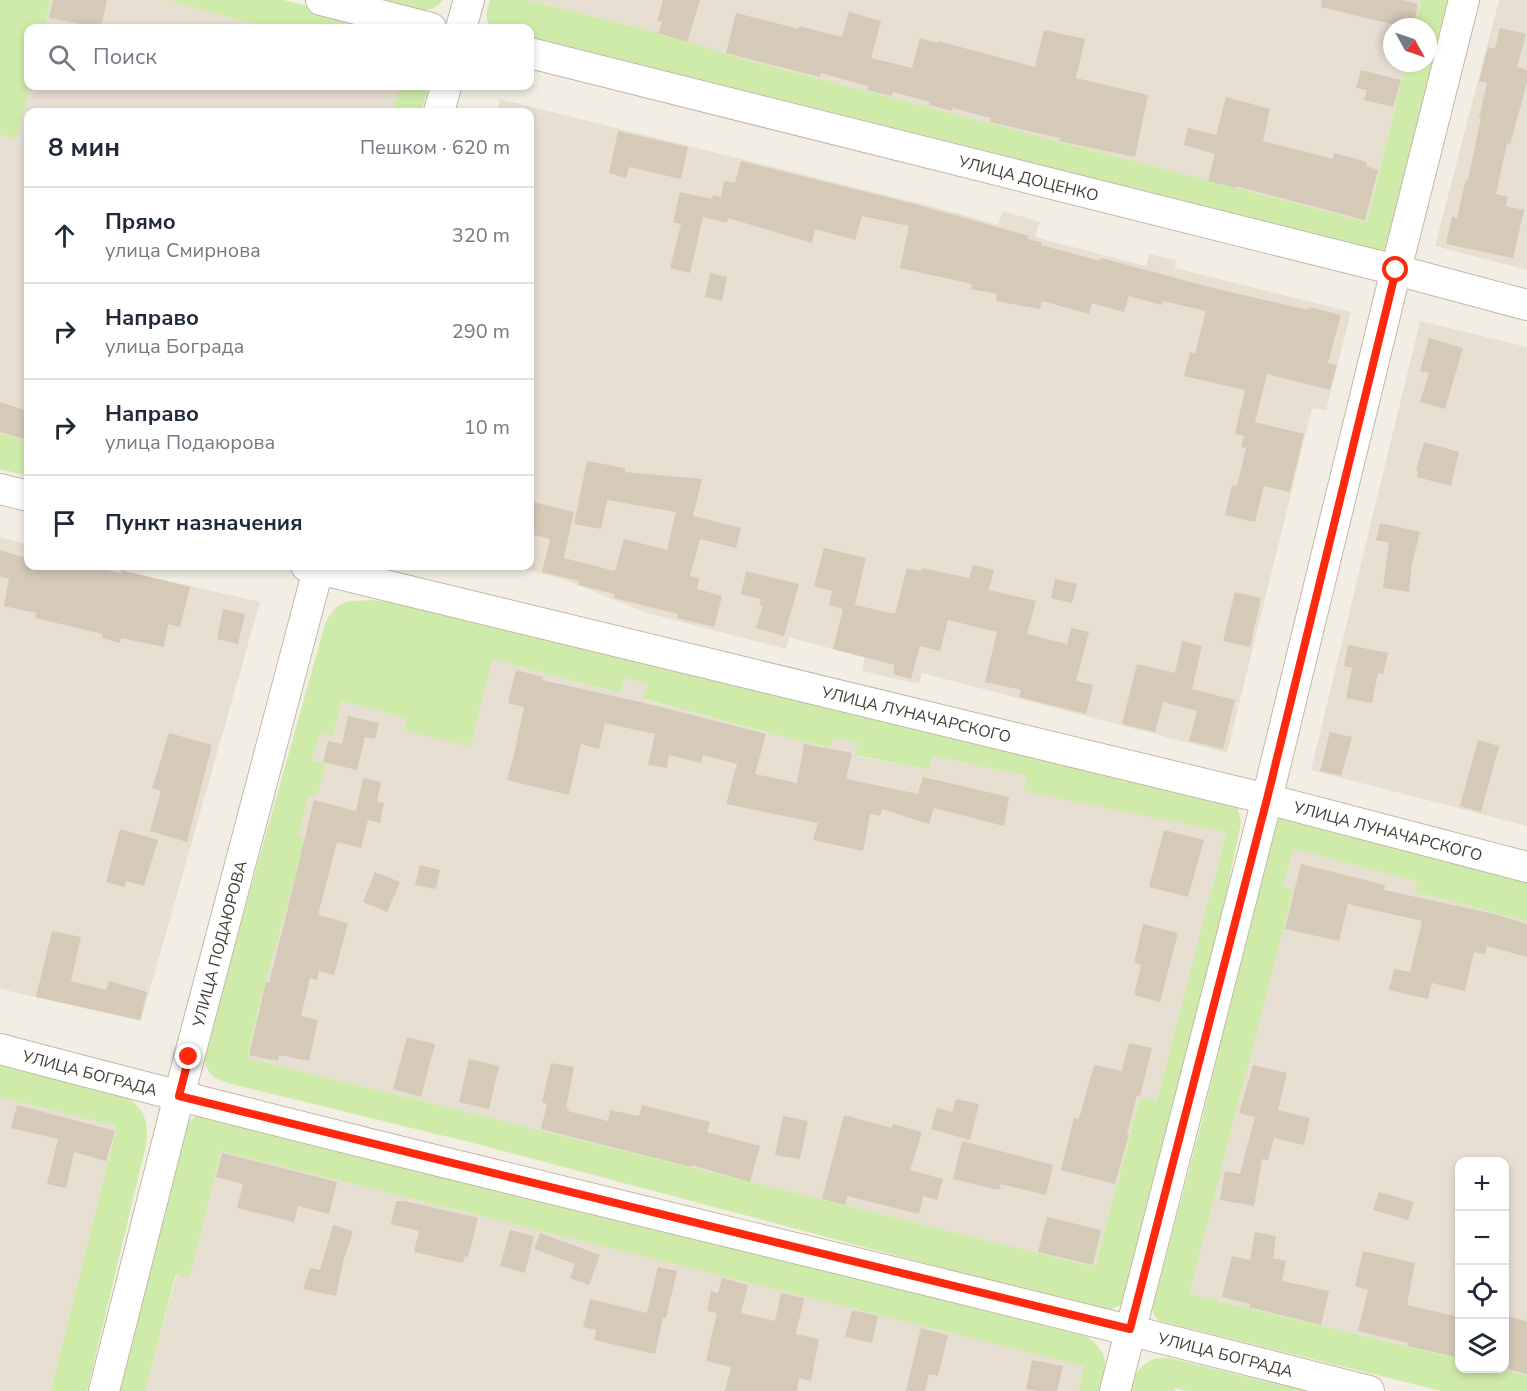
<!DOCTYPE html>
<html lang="ru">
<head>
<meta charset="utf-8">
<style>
  :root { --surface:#fff; --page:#f6f6f7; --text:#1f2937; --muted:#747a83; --line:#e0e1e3 }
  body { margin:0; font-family:"Nunito Sans",sans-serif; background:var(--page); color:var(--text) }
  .controls { position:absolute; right:18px; bottom:18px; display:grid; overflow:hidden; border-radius:12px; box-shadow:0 3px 9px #0003 }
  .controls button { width:54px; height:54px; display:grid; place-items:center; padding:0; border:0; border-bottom:2px solid var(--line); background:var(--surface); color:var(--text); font:30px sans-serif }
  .compass { position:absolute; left:1383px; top:18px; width:54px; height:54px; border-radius:50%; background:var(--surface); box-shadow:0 3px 9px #0003; rotate:130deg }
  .stop { position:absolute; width:18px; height:18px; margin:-14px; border:4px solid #ff290e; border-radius:50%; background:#fff }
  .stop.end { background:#ff290e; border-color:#fff; box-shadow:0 2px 6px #0008 }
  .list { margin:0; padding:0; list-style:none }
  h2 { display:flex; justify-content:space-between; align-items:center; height:78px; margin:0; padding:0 24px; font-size:26px }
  h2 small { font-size:20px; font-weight:400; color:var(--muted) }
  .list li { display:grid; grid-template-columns:39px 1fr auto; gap:18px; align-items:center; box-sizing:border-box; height:96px; padding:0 24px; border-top:2px solid var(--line) }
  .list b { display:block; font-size:22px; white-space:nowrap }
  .list p { margin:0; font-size:20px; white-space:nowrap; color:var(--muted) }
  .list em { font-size:20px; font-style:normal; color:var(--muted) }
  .icon { flex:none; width:33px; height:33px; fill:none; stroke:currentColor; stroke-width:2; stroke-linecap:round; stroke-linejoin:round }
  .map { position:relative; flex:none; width:1527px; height:1391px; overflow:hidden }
  .search { position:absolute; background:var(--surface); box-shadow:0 3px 9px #0003; left:24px; top:24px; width:510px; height:66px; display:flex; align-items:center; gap:15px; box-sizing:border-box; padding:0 21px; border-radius:12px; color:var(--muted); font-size:22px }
  .panel { position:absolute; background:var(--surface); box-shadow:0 3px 9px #0003; left:24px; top:108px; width:510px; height:462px; border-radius:12px }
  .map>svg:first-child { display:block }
  .residential { fill:#e7dfd1 }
  .green { fill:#cfeba9; fill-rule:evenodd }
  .building { fill:#d5c9b8 }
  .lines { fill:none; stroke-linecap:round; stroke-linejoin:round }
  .minor-casing { stroke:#c2b8a8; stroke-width:32 }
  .minor { stroke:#fff; stroke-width:30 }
  .route { stroke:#ff290e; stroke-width:8 }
  .labels { text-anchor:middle; stroke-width:4.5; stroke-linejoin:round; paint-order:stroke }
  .street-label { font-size:16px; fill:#453d33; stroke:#fff }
</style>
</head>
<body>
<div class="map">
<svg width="1527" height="1391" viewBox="0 0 1527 1391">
  <rect width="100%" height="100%" fill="#f3eee3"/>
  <g class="residential">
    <polygon points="51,0 167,0 268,28 44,28"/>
    <polygon points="526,0 1421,0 1415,27 1392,27 1392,63 1406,63 1367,222 766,65 639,28"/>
    <polygon points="1499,0 1527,0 1527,270 1435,246"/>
    <polygon points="30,86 400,86 392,112 28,112 28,441 0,433 0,135 16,139"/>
    <polygon points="500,99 961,214 998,225 1003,211 1040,222 1035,236 1046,240 1146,266 1149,254 1176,260 1175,268 1351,312 1326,410 1312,408 1227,753 922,673 919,684 862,671 865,658 789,637 786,649 647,613 563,579 512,566 530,566 530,112 497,112"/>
    <polygon points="1420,321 1527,347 1527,826 1311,770"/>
    <polygon points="0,537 28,545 28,566 103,566 260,602 141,1021 0,989"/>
    <polygon points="491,659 620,693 625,677 648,683 644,700 799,741 830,747 833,737 858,743 856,756 928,770 933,756 1027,776 1025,791 1226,832 1157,1101 1140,1098 1095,1267 247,1058 260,1002 305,839 299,837 308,795 325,765 312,762 320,733 333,735 341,701 406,718 404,729"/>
    <polygon points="1293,849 1417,881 1415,892 1527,921 1527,1375 1498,1369 1504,1368 1504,1162 1460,1162 1459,1359 1189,1294 1292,891 1283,888"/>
    <polygon points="0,1097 117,1126 51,1391 0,1391"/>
    <polygon points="221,1151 1085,1366 1079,1391 145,1391 177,1274 189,1277"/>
  </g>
  <g class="green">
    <polygon points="0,0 51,0 44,28 28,28 30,86 16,139 0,135"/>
    <polygon points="167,0 283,0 398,28 268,28"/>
    <path d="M368 0H443C426 22 389 6 368 0Z"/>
    <path d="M490 0H526L639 28 766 65 1367 222 1406 63H1428V27H1415L1421 0H1451L1391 243 1379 253 530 39V28H493C483 22 487 10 490 0Z"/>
    <polygon points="400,86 428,86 421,112 392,112"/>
    <polygon points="0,433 28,441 28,476 0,469"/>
    <path d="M373 600 467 614 1231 802 1238 809 1241 823 1205 994 1126 1300C1112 1312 1107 1311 1090 1307L473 1143 231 1084C226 1082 218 1080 213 1076 197 1063 211 1033 215 1016L325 624C338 598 347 602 373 600ZM492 659 620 693 625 677 648 684 643 699 799 741 831 747 833 737 858 743 855 755 929 770 933 756 1027 776 1024 791 1226 832 1157 1101 1140 1098 1095 1267 247 1058 260 1002 306 838 299 837 308 795 317 796 325 764 312 761 320 733 333 736 341 701 406 718 404 730 470 746Z"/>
    <polygon points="1292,815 1527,876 1527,921 1415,892 1417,881 1293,849 1283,887 1293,890 1189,1294 1459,1359 1460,1368 1498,1369 1527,1375 1527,1391 1441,1391 1160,1321 1156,1318 1152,1310 1201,1125 1271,832 1279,819"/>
    <path d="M0 1063 123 1095C145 1109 149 1120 146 1145L87 1391H51L117 1126 0 1097Z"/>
    <path d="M198 1115 877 1283 1088 1337C1109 1354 1108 1367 1102 1391H1079L1084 1366 221 1151 189 1278 176 1274 145 1391H116L184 1130 189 1121Z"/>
    <path d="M1156 1358H1169L1304 1391H1186L1175 1388 1174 1391H1129C1133 1375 1141 1364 1156 1358Z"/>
  </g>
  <g class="building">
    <polygon points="53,0 107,0 101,28 49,18"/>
    <polygon points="663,0 700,0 687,42 658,33 662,22 657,21"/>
    <polygon points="1322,0 1401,0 1418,4 1413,27 1404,27 1321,7"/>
    <polygon points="849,12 881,21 871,58 912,68 920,38 937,43 938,41 1035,67 1044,30 1085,39 1076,78 1148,95 1135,157 1059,141 1060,138 990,122 991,118 953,108 952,111 929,105 930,102 893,92 892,96 867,90 868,86 821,73 820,77 726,53 736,13 799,29 799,26 842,37"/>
    <polygon points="1500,28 1526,34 1517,67 1527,70 1527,83 1510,144 1507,143 1496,194 1508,197 1506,206 1524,210 1513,258 1446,244 1452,216 1457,218 1466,179 1468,180 1481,118 1479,118 1487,83 1479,81 1488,47 1495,49"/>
    <polygon points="1361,70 1401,80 1393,107 1364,100 1367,90 1356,88"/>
    <polygon points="1226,97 1270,109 1263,141 1333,159 1334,153 1367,162 1366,166 1378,170 1365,220 1236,186 1236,188 1208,181 1215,154 1184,145 1188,128 1216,135"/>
    <polygon points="618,131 688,147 681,179 629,167 626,178 609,173"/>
    <polygon points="741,161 915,204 1029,236 1028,239 1041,242 1041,245 1100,261 1101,258 1213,288 1308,310 1309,307 1341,315 1328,363 1337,365 1330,390 1267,374 1255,422 1304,434 1290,492 1264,486 1255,522 1225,515 1232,485 1237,486 1246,448 1241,447 1244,436 1235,434 1245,390 1184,376 1190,352 1195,354 1206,311 1163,301 1162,305 1129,296 1124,312 1092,303 1089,314 1042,301 1040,309 996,301 997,294 971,289 972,284 900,268 909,226 862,216 855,240 815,229 812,243 728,218 727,223 703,217 690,273 670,268 681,224 673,222 680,192 712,199 713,195 721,197 724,181 735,183"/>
    <polygon points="710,273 727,277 722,301 705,297"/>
    <polygon points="1429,338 1463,348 1445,409 1420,402 1429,373 1420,371"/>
    <polygon points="0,402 28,411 28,440 0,432"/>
    <polygon points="1424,442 1459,452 1451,486 1417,477 1418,471 1416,471"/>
    <polygon points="587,461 625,468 625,472 702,479 693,516 741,528 736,548 700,539 690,576 699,578 697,589 722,596 714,627 677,618 678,614 614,598 615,594 578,585 579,581 542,572 550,539 530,534 530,501 574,512 564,558 615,571 624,539 667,550 676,512 607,500 601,529 574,524"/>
    <polygon points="1380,523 1420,532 1412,564 1409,592 1383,588 1389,543 1376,540"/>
    <polygon points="824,548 866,558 855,605 895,614 907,568 921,571 922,568 969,578 973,565 994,570 989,590 1036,601 1027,634 1067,644 1071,628 1089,632 1076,681 1093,685 1086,714 1019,697 1021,690 985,682 997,632 948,620 940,651 920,646 911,679 893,674 895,665 833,649 843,609 829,605 832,591 814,586"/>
    <polygon points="0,550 28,559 28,566 86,566 121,573 121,570 190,587 180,627 168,624 164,647 121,638 120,643 102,638 103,634 35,618 36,613 4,606 9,579 0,576"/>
    <polygon points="746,571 799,584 784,636 756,628 763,606 759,605 761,599 741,594"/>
    <polygon points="1055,579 1077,584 1072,603 1051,598"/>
    <polygon points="1235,592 1261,598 1250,647 1223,641"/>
    <polygon points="223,609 245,614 238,644 217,639"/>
    <polygon points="1182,641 1202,646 1192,689 1235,700 1223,749 1189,741 1197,711 1163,702 1155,732 1122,724 1137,664 1175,673"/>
    <polygon points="1348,645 1388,653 1383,674 1378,673 1372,703 1346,698 1352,668 1344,666"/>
    <polygon points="516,670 543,677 542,680 653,705 766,734 755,774 797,783 804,744 852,753 846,779 918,794 923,777 1009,797 1004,826 934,808 929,824 882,809 880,816 870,814 863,851 813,840 818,823 726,804 737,764 703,755 701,763 669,755 667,768 648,765 655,734 605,723 599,749 581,744 569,795 507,780 511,764 512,764 524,707 508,703"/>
    <polygon points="348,716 379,723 375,739 365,737 357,770 323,762 328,741 342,744"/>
    <polygon points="1330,732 1352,737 1341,776 1320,771"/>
    <polygon points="169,733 212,745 187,842 150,831 161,791 152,788"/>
    <polygon points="1478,740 1499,746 1481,812 1460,806"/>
    <polygon points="363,778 381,782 377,802 384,803 380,823 368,820 361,848 337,842 318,915 348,923 334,975 319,971 317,980 310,978 301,1016 318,1020 309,1061 279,1055 278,1061 249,1055 266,982 269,983 286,916 314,800 356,811"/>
    <polygon points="120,829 158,840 144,886 126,881 124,887 106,882"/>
    <polygon points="1164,830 1204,840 1188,897 1149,887"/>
    <polygon points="1301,864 1385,885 1384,890 1494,914 1527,924 1527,957 1487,946 1485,954 1474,952 1465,991 1432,983 1428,999 1389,990 1394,969 1410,972 1422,921 1348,904 1339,941 1285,929"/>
    <polygon points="420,865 440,870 436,889 415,885"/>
    <polygon points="375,872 400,882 387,912 363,902"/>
    <polygon points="1143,924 1178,933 1160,1002 1134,995 1141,965 1134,963"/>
    <polygon points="52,931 81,937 71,981 106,990 109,981 147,992 140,1020 36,997"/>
    <polygon points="407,1037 435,1044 421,1097 393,1089"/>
    <polygon points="1129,1043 1152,1048 1140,1096 1137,1095 1127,1134 1129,1134 1115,1184 1061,1170 1074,1118 1079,1119 1094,1065 1122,1071"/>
    <polygon points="469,1059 499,1066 489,1109 459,1102"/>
    <polygon points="551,1063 574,1067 566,1108 569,1108 568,1111 608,1121 610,1110 639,1116 642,1105 710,1122 707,1132 760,1146 750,1182 692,1165 691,1167 541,1129 547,1104 542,1102"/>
    <polygon points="1253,1065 1287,1073 1278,1110 1310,1118 1304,1145 1274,1138 1268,1160 1262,1159 1254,1206 1220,1200 1225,1171 1240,1174 1255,1117 1239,1113"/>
    <polygon points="956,1099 979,1104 970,1140 931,1129 937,1108 952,1112"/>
    <polygon points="17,1105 115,1131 106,1161 74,1152 66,1188 47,1184 58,1139 11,1128"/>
    <polygon points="844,1115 892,1128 893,1124 922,1132 910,1170 943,1179 937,1200 923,1196 919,1214 847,1196 845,1205 822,1199"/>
    <polygon points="783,1116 808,1121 800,1159 775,1155"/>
    <polygon points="962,1141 1053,1165 1046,1195 1001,1184 999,1190 953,1179"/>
    <polygon points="222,1153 337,1182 329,1214 298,1206 294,1222 237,1208 243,1184 216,1177"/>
    <polygon points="1379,1192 1414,1202 1408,1220 1373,1210"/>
    <polygon points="396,1201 404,1201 478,1218 468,1257 465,1256 463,1263 414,1252 419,1231 391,1224"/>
    <polygon points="1047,1217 1101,1230 1093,1265 1038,1252"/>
    <polygon points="333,1225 353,1231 343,1262 336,1296 303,1289 310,1268 320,1270"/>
    <polygon points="510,1230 534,1236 525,1273 500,1266"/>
    <polygon points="1255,1232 1276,1236 1273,1258 1286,1261 1282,1281 1329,1291 1321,1325 1249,1307 1250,1304 1222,1297 1232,1256 1250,1260"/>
    <polygon points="540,1233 600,1255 589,1285 570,1278 575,1264 534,1249"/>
    <polygon points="1363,1251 1415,1263 1407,1305 1460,1317 1460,1358 1407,1346 1408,1343 1358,1331 1368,1290 1355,1286"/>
    <polygon points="658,1267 677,1271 666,1318 663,1317 655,1354 594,1340 596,1330 583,1327 590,1299 647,1313"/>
    <polygon points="722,1278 748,1285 741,1313 775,1321 781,1293 804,1298 796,1334 819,1339 811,1381 799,1378 797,1391 725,1391 731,1367 706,1361 717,1313 707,1311 711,1291 718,1293"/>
    <polygon points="852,1310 878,1316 872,1343 845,1337"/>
    <polygon points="1504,1315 1527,1321 1527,1374 1504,1368"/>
    <polygon points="921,1328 948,1335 938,1376 929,1374 925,1391 906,1391"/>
    <polygon points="1032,1360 1063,1366 1057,1391 1038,1391 1026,1389"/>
  </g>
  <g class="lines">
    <g class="minor-casing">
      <g id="minor">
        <polyline points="321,0 431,28"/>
        <polyline points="461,28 469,0"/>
        <path id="s1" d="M530 53 1396 270 1527 305"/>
        <polyline points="439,112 446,86"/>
        <polyline points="0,489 28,496"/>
        <path id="s2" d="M306 566 1267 799 1527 867"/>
        <path id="s3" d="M0 1049C455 1170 914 1273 1369 1391"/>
        <path id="s4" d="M104 1391 179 1096 319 566"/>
        <polyline points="1115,1391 1267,799 1396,270 1464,0"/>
      </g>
    </g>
    <use href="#minor" class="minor"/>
  </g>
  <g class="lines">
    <polyline class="route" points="189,1057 179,1096 1130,1329 1267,799 1396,270"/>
  </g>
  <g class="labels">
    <g class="street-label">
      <text dy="6" stroke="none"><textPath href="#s1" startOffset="514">УЛИЦА ДОЦЕНКО</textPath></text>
      <text dy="6" stroke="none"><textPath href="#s2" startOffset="628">УЛИЦА ЛУНАЧАРСКОГО</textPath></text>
      <text dy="6" stroke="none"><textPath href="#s2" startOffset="1114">УЛИЦА ЛУНАЧАРСКОГО</textPath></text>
      <text dy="6" stroke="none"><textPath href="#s4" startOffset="462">УЛИЦА ПОДАЮРОВА</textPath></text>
      <text dy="6" stroke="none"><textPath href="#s3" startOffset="93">УЛИЦА БОГРАДА</textPath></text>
      <text dy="6" stroke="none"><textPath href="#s3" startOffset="1263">УЛИЦА БОГРАДА</textPath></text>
    </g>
  </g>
</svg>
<div class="controls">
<button>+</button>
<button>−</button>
<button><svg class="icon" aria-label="locate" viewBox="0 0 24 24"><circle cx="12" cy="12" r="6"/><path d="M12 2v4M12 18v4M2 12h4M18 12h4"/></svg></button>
<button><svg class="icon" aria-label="layers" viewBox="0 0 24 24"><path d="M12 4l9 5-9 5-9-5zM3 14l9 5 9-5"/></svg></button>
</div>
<svg class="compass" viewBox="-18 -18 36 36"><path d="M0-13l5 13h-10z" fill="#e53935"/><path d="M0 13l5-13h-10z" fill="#747a83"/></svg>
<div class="stop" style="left:1396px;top:270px"></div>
<div class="stop end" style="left:189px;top:1057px"></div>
<div class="search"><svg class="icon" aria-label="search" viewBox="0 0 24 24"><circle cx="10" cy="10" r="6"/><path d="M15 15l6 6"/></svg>Поиск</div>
<section class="panel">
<h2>8 мин<small>Пешком · 620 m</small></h2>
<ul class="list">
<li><svg class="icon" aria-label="ahead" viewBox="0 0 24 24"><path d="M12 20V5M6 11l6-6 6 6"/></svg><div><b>Прямо</b><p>улица Смирнова</p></div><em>320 m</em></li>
<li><svg class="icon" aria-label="right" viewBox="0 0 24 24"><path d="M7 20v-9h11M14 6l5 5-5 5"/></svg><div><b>Направо</b><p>улица Бограда</p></div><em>290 m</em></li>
<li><svg class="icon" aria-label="right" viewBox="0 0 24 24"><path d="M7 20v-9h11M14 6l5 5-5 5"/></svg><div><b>Направо</b><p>улица Подаюрова</p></div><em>10 m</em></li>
<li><svg class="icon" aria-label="arrive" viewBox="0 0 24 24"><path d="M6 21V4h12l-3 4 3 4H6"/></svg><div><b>Пункт назначения</b></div></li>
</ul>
</section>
</div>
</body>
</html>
